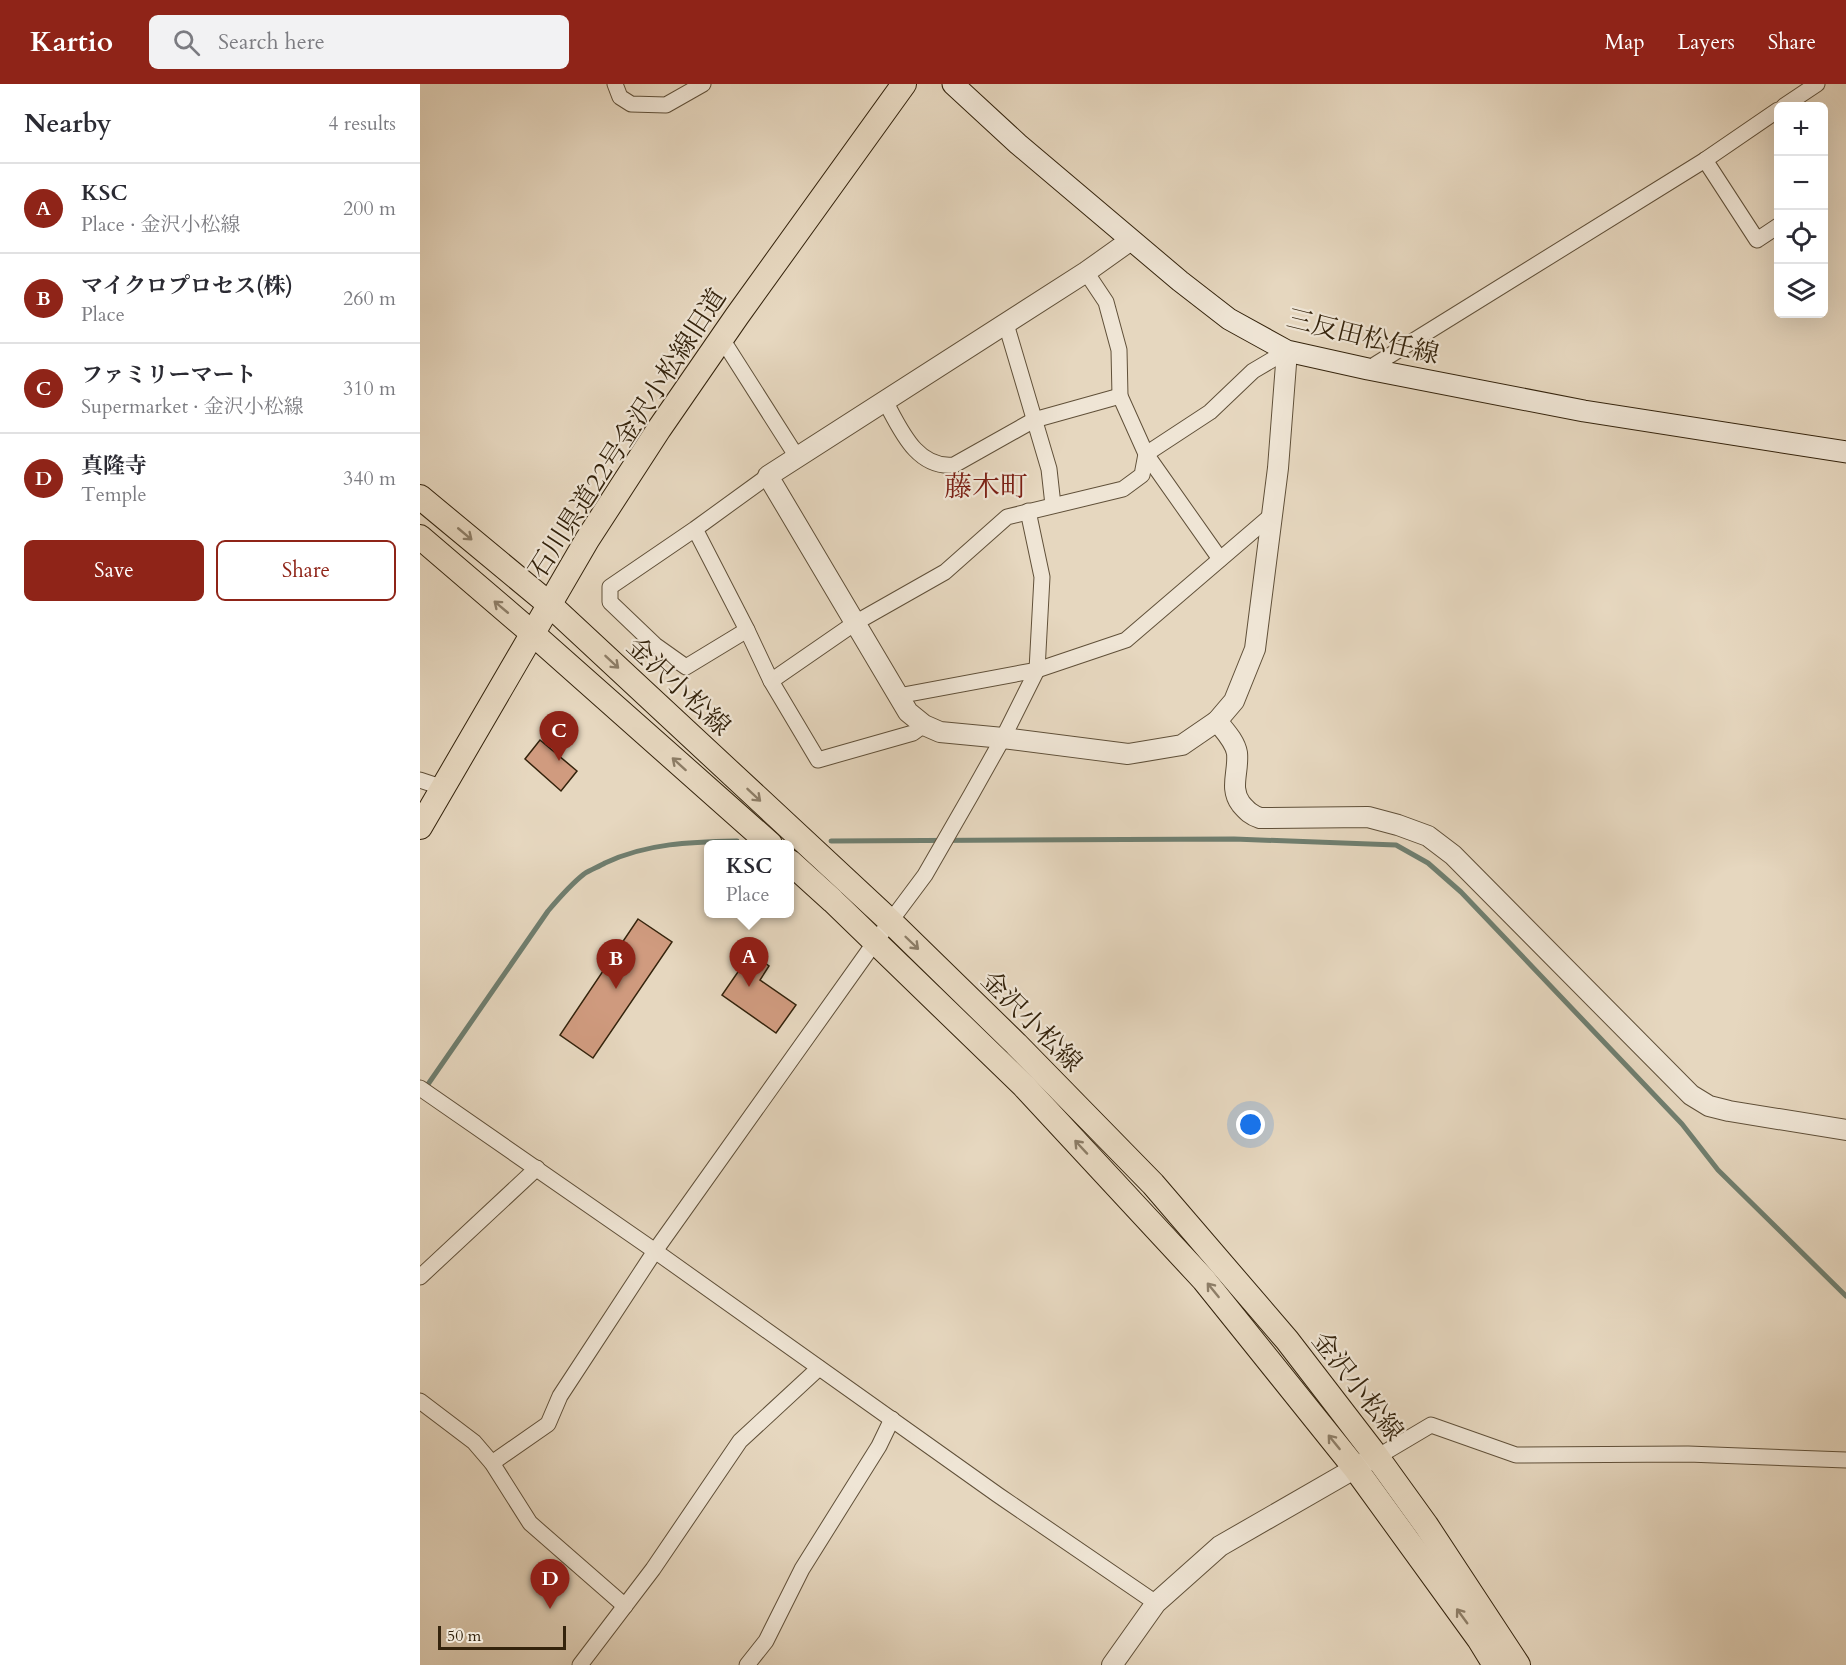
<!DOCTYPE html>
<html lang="en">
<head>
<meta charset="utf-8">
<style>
  :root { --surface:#fff; --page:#f2f2f3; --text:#2b2b33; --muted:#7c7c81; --line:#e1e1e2; --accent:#8f2418 }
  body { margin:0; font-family:Cardo,"Noto Serif JP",serif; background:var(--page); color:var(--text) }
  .controls { position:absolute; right:18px; top:18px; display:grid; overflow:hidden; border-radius:9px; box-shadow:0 6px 24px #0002 }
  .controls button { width:54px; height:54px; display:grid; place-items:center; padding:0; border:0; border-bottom:2px solid var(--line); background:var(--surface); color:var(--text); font:30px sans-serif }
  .scale { position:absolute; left:18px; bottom:15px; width:128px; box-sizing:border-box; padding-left:6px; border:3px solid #34230c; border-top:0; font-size:16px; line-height:21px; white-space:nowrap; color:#34230c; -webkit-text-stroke:4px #efe5d5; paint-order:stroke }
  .you { position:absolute; left:831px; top:1041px; width:21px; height:21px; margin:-15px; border:4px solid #fff; border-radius:50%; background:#1a73e8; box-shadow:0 0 0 9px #1a73e833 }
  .badge { display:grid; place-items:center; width:39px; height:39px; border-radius:50%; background:var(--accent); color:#fff; font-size:20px; font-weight:700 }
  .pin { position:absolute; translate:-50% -50px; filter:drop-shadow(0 2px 3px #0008) }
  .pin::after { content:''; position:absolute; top:32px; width:21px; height:18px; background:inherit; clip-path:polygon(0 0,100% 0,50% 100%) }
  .popup { position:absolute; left:284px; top:756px; width:90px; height:78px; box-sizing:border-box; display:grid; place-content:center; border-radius:9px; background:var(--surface); filter:drop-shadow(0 2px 4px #0005); font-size:20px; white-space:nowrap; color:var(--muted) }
  .popup b { font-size:22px; color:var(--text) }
  .popup::after { content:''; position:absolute; left:50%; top:100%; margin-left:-12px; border:12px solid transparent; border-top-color:var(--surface) }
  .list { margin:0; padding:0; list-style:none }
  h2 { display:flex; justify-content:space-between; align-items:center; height:78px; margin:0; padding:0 24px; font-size:26px }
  h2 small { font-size:20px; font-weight:400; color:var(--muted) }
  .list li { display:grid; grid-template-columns:39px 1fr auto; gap:18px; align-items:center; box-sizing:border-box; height:90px; padding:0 24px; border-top:2px solid var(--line) }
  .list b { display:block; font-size:22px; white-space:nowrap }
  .list p { margin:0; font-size:20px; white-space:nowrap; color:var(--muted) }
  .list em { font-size:20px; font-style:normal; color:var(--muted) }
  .actions { display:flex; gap:12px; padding:18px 24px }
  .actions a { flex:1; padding:14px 0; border:2px solid var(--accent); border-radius:9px; text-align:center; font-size:21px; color:var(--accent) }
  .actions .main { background:var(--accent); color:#fff }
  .icon { flex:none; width:33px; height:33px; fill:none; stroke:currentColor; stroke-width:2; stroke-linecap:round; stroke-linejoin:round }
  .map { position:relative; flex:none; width:1426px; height:1581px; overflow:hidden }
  header { display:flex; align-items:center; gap:36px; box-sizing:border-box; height:84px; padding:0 30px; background:var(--accent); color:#fff }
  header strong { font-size:28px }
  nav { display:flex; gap:33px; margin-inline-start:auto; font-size:21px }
  .search { width:420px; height:54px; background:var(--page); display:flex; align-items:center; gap:15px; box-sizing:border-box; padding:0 21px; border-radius:9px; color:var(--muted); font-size:22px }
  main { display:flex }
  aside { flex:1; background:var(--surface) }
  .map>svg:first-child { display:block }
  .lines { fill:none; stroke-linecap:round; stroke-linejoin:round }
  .stream { stroke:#6f7e6f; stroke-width:5 }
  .building { fill:#d09b7f; stroke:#34230c; stroke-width:1.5 }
  .minor-casing { stroke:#605039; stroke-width:17 }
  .tertiary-casing { stroke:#605039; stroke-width:22 }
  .secondary-casing { stroke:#34230c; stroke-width:23 }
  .primary-casing { stroke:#34230c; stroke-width:26 }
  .minor { stroke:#efe5d5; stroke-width:15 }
  .tertiary { stroke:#efe5d5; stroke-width:20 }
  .secondary { stroke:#efe5d5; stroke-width:21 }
  .primary { stroke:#e6d7bf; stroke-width:24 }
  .oneway { stroke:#8d7d66 }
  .labels { text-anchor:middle; stroke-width:4.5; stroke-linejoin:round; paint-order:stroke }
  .street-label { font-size:26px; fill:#34230c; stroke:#efe5d5 }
  .quarter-label { font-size:28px; fill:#7a1f14; stroke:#efe5d5 }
</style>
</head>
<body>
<header>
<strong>Kartio</strong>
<div class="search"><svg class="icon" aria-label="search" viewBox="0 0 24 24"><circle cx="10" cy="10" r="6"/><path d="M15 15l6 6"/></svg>Search here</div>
<nav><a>Map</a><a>Layers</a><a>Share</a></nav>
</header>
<main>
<aside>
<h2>Nearby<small>4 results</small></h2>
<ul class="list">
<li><span class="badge">A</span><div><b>KSC</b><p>Place · 金沢小松線</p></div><em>200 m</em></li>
<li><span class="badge">B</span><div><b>マイクロプロセス(株)</b><p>Place</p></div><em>260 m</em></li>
<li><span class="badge">C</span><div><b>ファミリーマート</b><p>Supermarket · 金沢小松線</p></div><em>310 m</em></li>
<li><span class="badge">D</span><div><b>真隆寺</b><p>Temple</p></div><em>340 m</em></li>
</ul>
<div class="actions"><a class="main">Save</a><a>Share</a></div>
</aside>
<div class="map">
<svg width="1426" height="1581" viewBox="0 0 1426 1581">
  <rect width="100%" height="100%" fill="#e6d7bf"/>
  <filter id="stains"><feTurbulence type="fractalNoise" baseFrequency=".00333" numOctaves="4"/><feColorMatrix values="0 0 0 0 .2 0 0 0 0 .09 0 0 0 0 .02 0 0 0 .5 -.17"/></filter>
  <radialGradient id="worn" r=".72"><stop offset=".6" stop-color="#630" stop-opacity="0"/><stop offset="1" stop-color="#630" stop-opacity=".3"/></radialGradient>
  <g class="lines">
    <g class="stream">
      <polyline points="411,757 814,755 976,761 1008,779 1041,808 1262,1040 1298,1086 1426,1212"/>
      <path d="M4 1006 128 827C139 814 150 801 164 790 170 786 178 783 185 779 227 759 271 758 317 757"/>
    </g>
  </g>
  <g class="building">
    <polygon points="120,656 157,687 141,707 105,675"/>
    <polygon points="218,835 252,858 173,974 140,951"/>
    <polygon points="331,869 349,882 340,896 376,921 356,949 302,911"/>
  </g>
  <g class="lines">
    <g class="minor-casing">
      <g id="minor">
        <polyline points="195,0 200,13 211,20 246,21 283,0"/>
        <polyline points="1364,22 1397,0"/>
        <polyline points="1285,76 1337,156 1358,142"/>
        <polyline points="666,188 686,218 699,266 700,312 726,370 800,475"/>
        <polyline points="586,240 629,385 633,421"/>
        <polyline points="302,255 377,373"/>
        <polyline points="948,285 1285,76 1358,26"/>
        <path d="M465 317C480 344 496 385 534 381L614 336 700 312"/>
        <polyline points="275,445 327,546 266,583 235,561 190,518 190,503 275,445 348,392"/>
        <polyline points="327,546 351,597 398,676 493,649 504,641"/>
        <polyline points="351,597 435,539 525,488 587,433 703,405 722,391 726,370 790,328 833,287 867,267"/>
        <polyline points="478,612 617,586 706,556 853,430"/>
        <polyline points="0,696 24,704"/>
        <polyline points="0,1004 235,1167 578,1411 736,1519"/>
        <polyline points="0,1193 117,1084"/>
        <polyline points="0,1317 54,1358 72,1379 110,1439 205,1522"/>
        <polyline points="957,1373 1011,1341 1096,1371 1268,1370 1426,1376"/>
        <polyline points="72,1379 128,1340 140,1312 235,1167 455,858 505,791 551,711 583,654 617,586 622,493 608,427"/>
        <polyline points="160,1581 233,1485 320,1357 399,1284"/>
        <polyline points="327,1581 346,1557 382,1485 459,1362 472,1335"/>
      </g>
    </g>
    <g class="tertiary-casing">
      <g id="tertiary">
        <polyline points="711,156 666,188 348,392 488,628 504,641 520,648 583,654 708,670 762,661 797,637 814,617 835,565 858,384 867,267"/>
        <path d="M797 637C804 646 815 657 817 669 819 688 809 704 821 720 827 727 831 731 840 734L948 733 978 741 1008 752 1033 771 1271 1011 1289 1022 1309 1027 1426 1046"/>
        <polyline points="692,1581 736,1519 800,1462 946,1378"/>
      </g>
    </g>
    <g class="secondary-casing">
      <polyline id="secondary" points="533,0 598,60 760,197 809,235 867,267 948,285 1164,327 1426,368"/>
    </g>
    <g class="primary-casing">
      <g id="primary">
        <polyline points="0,413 129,520 470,837 596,960 733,1100 867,1256 957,1373 1006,1441 1098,1581"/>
        <polyline points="0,453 112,549 350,760"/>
        <polyline points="0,743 167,456 239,345 317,232 484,0"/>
        <polyline points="370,778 413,817 604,1002 784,1196 935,1384 1059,1555 1075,1581"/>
      </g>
    </g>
    <use href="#minor" class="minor"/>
    <use href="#tertiary" class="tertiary"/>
    <use href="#secondary" class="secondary"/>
    <use href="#primary" class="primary"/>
  </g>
  <defs><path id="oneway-shaft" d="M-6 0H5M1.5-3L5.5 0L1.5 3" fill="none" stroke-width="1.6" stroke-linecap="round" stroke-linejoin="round" transform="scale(1.5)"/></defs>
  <g class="oneway">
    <use href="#oneway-shaft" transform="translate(45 450) rotate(40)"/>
    <use href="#oneway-shaft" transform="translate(81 523) rotate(-140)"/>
    <use href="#oneway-shaft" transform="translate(192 578) rotate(43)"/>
    <use href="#oneway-shaft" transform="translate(259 680) rotate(-138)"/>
    <use href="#oneway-shaft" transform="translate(334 711) rotate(43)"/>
    <use href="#oneway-shaft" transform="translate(492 859) rotate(44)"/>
    <use href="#oneway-shaft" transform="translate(661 1063) rotate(-133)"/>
    <use href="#oneway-shaft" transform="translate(793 1206) rotate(-129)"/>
    <use href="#oneway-shaft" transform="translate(914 1358) rotate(-129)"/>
    <use href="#oneway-shaft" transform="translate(1042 1532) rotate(-126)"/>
  </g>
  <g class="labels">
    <g class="street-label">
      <text transform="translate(943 252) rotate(14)" y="9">三反田松任線</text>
      <text transform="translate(207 349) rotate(-57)" y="9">石川県道22号金沢小松線旧道</text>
      <text transform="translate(259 602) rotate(43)" y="9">金沢小松線</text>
      <text transform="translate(612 937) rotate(45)" y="9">金沢小松線</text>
      <text transform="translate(938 1302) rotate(52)" y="9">金沢小松線</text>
    </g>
    <g class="quarter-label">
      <text x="566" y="412">藤木町</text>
    </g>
  </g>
  <rect width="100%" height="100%" filter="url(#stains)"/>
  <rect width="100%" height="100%" fill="url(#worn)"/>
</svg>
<div class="controls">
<button>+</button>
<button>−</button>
<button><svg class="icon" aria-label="locate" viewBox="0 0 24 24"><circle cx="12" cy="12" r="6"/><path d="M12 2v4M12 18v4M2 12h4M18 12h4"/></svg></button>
<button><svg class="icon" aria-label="layers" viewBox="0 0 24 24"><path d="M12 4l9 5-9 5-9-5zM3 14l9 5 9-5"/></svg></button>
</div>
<div class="scale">50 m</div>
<div class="you"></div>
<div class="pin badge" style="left:329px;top:903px">A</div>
<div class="popup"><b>KSC</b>Place</div>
<div class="pin badge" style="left:196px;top:905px">B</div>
<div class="pin badge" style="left:139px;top:677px">C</div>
<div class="pin badge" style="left:130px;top:1525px">D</div>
</div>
</main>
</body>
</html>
